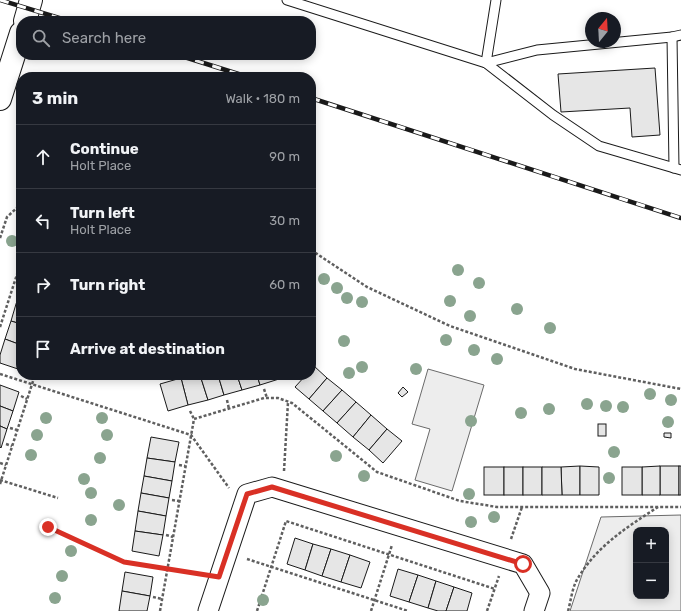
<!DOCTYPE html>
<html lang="en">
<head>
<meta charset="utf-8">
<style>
  :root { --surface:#171b24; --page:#20242c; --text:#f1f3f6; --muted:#9ea1a6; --line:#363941 }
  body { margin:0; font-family:Rubik,sans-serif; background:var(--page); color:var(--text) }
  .controls { position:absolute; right:12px; bottom:12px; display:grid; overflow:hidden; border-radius:8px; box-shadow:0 2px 10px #0003 }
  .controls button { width:36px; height:36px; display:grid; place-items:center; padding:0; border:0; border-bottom:1px solid var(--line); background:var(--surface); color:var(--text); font:20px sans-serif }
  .compass { position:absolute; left:585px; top:12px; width:36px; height:36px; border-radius:50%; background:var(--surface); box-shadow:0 2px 10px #0003; rotate:18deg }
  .stop { position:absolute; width:12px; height:12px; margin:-9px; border:3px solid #d93025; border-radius:50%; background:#fff }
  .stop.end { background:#d93025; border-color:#fff; box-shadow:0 1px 4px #0008 }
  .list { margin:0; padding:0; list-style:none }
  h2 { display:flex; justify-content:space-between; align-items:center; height:52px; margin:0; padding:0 16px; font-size:17px }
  h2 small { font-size:13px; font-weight:400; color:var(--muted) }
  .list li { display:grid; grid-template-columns:26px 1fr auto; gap:12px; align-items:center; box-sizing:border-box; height:64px; padding:0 16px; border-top:1px solid var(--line) }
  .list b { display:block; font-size:15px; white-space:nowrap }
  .list p { margin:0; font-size:13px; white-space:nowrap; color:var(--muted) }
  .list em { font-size:13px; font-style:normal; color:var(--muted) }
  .icon { flex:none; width:22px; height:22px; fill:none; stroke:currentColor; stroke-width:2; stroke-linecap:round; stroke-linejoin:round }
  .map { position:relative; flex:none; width:681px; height:611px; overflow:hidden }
  .search { position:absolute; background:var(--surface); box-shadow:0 2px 10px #0003; left:16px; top:16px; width:300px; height:44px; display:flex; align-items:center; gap:10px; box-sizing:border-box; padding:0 14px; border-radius:16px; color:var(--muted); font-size:15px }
  .panel { position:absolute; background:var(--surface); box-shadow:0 2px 10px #0003; left:16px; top:72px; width:300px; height:308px; border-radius:16px }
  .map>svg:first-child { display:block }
  .built { fill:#ededed; stroke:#6a6a6a; fill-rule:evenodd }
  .building { fill:#e6e6e6; stroke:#1a1a1a }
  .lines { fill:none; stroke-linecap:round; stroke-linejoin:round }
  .service-casing { stroke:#1a1a1a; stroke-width:11 }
  .minor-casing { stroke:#1a1a1a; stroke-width:21 }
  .secondary-casing { stroke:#1a1a1a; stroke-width:24 }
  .path { stroke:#5f5f5f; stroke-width:2.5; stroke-dasharray:3 2; stroke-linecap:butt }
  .service { stroke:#fff; stroke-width:9 }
  .minor { stroke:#fff; stroke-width:19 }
  .secondary { stroke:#fff; stroke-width:22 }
  .rail-casing { stroke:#1a1a1a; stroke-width:4.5 }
  .rail { stroke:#fff; stroke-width:3; stroke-dasharray:9; stroke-linecap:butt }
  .tree { fill:#8aa48f }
  .route { stroke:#d93025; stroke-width:5 }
</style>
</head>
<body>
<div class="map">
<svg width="681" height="611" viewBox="0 0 681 611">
  <rect width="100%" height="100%" fill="#fff"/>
  <g class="built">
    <polygon points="428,369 484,385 452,491 415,480 430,429 412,424"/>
    <path d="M681 515V611H570L601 517ZM636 530H666V596H636Z"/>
  </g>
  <g class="building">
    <polygon points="655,68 660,135 632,137 630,108 561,112 558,74"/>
    <polygon points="21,290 21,306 16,304"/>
    <polygon points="16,304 21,306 21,324 11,321"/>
    <polygon points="11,321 21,324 21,345 5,339"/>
    <polygon points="5,339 21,345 21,370 0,363 0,355"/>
    <polygon points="314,366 327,378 309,399 295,387 306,375 311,375 311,369"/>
    <polygon points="191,375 200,375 208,400 188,405 181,378"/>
    <polygon points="200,375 218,375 224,395 208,400"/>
    <polygon points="218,375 237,375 242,390 224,395"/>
    <polygon points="237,375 257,375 260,385 242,390"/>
    <polygon points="257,375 278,375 279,379 260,385"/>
    <polygon points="181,378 188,405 168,411 160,384"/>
    <polygon points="327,378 342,390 323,411 309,399"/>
    <polygon points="0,385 19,392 13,411 0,406"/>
    <polygon points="403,387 408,392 402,397 398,393"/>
    <polygon points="342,390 356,402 337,423 323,411"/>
    <polygon points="356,402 371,415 353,437 337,423"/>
    <polygon points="0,406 13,411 7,429 0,426"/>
    <polygon points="371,415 387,429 369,450 353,437"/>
    <rect x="598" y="424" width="8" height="12"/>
    <polygon points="0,426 7,429 1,448 0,447"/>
    <polygon points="387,429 402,441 383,463 369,450"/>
    <polygon points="664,433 671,433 671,438 664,437"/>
    <polygon points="151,437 179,442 175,462 147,458"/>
    <polygon points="147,458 175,462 172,481 144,476"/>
    <polygon points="580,466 580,495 562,495 561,467"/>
    <polygon points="580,466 599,467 599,495 580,495"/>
    <rect x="660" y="466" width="19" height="29"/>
    <polygon points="660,466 660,495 642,495 642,467"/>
    <rect x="679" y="466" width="2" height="29"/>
    <rect x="484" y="467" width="20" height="28"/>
    <rect x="504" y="467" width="19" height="28"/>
    <rect x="523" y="467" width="19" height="28"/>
    <polygon points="542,467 561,467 562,495 542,495"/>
    <rect x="622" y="467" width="20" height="28"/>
    <polygon points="144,476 172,481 169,498 141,493"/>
    <polygon points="141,493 169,498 166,516 138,511"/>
    <polygon points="138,511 166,516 163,535 135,531"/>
    <polygon points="135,531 163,535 159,556 132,551"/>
    <polygon points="295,538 313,544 305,570 287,564"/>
    <polygon points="313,544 331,549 322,576 305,570"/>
    <polygon points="331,549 350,555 341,582 322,576"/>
    <polygon points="350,555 370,562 361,588 341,582"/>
    <polygon points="398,569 418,575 409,602 390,596"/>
    <polygon points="125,572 153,577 150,596 122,591"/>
    <polygon points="418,575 436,581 428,608 409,602"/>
    <polygon points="436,581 454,587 446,611 438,611 428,608"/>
    <polygon points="454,587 472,593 467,611 446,611"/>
    <polygon points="122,591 150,596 147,611 119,611"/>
  </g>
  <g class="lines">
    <g class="service-casing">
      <g id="service">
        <polyline points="287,0 486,63 553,115 599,146 681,170"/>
        <polyline points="496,0 486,63 537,50 672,37 681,35"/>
        <polyline points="672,37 674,168"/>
      </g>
    </g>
    <g class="minor-casing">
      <polyline id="minor" points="208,611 247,494 272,487 523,564 540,593 534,611"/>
    </g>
    <g class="secondary-casing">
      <g id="secondary">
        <polyline points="25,21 31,0"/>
        <polyline points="0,99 21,33"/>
      </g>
    </g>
    <g class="path">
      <polyline points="0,238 7,217 21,204"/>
      <polyline points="311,250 367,287 450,326 575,369 681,389"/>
      <polyline points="0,327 21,262"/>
      <polyline points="0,374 191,435 229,488"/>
      <polyline points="264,389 267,398"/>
      <polyline points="21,396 27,399"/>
      <polyline points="227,400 229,409"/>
      <polyline points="190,411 194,419"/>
      <polyline points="10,428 17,430"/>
      <polyline points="6,444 12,446"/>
      <polyline points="0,463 6,465"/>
      <polyline points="179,465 185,466"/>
      <polyline points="284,471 288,402"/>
      <polyline points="0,480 58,498"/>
      <polyline points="0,484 35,375"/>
      <polyline points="172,500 179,501"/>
      <polyline points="48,527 124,562 199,574"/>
      <polyline points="166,535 173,537"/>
      <polyline points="511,539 522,507"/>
      <polyline points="247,559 408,611"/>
      <polyline points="153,597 162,599"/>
      <polyline points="160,611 194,419 264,398 278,398 292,403 377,472 460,501 497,507 681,507"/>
      <polyline points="257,611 286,521 495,589"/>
      <polyline points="371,611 392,545"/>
      <polyline points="487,611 499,576"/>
      <path d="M568 611C571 601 572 587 578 578 597 546 627 527 658 507"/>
    </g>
    <use href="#service" class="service"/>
    <use href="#minor" class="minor"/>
    <use href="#secondary" class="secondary"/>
    <g class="rail-casing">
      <g id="rail">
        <polyline points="0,0 69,21"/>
        <polyline points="178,55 248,77"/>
        <polyline points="311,98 681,218"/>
      </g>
    </g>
    <use href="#rail" class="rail"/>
  </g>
  <g class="tree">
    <circle cx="12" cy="241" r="6"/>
    <circle cx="458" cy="270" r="6"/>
    <circle cx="324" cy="279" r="6"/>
    <circle cx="479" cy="283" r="6"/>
    <circle cx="337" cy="288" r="6"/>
    <circle cx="347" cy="298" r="6"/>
    <circle cx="450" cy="301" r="6"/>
    <circle cx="362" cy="302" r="6"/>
    <circle cx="517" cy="309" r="6"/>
    <circle cx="470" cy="316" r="6"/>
    <circle cx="550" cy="328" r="6"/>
    <circle cx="446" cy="340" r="6"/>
    <circle cx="344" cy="341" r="6"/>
    <circle cx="474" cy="350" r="6"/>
    <circle cx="497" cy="359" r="6"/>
    <circle cx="362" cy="367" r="6"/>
    <circle cx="416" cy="369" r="6"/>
    <circle cx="349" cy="373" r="6"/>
    <circle cx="650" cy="394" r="6"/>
    <circle cx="671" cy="400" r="6"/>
    <circle cx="587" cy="404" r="6"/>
    <circle cx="606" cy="406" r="6"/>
    <circle cx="623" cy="407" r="6"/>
    <circle cx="549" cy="409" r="6"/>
    <circle cx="521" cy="413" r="6"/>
    <circle cx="46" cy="418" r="6"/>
    <circle cx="102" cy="418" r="6"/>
    <circle cx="471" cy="421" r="6"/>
    <circle cx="668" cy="422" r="6"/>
    <circle cx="37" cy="435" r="6"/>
    <circle cx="107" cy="435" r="6"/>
    <circle cx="614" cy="452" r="6"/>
    <circle cx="31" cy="455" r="6"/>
    <circle cx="336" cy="456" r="6"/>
    <circle cx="100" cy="458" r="6"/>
    <circle cx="364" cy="476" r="6"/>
    <circle cx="609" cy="478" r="6"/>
    <circle cx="84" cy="479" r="6"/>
    <circle cx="91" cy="493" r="6"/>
    <circle cx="469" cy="494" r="6"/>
    <circle cx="119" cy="505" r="6"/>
    <circle cx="494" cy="517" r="6"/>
    <circle cx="91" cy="520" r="6"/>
    <circle cx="471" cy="522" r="6"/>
    <circle cx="71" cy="551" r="6"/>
    <circle cx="62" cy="576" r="6"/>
    <circle cx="55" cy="598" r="6"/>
    <circle cx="263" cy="600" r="6"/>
  </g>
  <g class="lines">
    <polyline class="route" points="48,527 124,562 219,577 247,494 272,487 523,564"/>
  </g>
</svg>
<div class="controls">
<button>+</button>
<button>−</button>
</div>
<svg class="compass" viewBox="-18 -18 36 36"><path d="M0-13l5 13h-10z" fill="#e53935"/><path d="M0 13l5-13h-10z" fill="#9ea1a6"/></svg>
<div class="stop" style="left:523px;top:564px"></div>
<div class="stop end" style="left:48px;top:527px"></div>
<div class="search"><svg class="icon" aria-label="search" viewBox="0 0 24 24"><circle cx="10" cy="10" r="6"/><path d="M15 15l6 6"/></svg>Search here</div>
<section class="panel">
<h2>3 min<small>Walk · 180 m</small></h2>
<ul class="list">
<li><svg class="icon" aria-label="ahead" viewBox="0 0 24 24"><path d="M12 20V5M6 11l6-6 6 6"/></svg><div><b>Continue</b><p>Holt Place</p></div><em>90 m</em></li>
<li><svg class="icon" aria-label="left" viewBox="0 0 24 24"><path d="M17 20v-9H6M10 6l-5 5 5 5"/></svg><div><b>Turn left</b><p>Holt Place</p></div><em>30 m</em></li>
<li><svg class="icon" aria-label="right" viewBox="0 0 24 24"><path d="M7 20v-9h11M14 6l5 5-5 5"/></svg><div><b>Turn right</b></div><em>60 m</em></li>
<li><svg class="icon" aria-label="arrive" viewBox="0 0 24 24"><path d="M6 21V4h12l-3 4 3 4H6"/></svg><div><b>Arrive at destination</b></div></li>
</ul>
</section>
</div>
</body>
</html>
